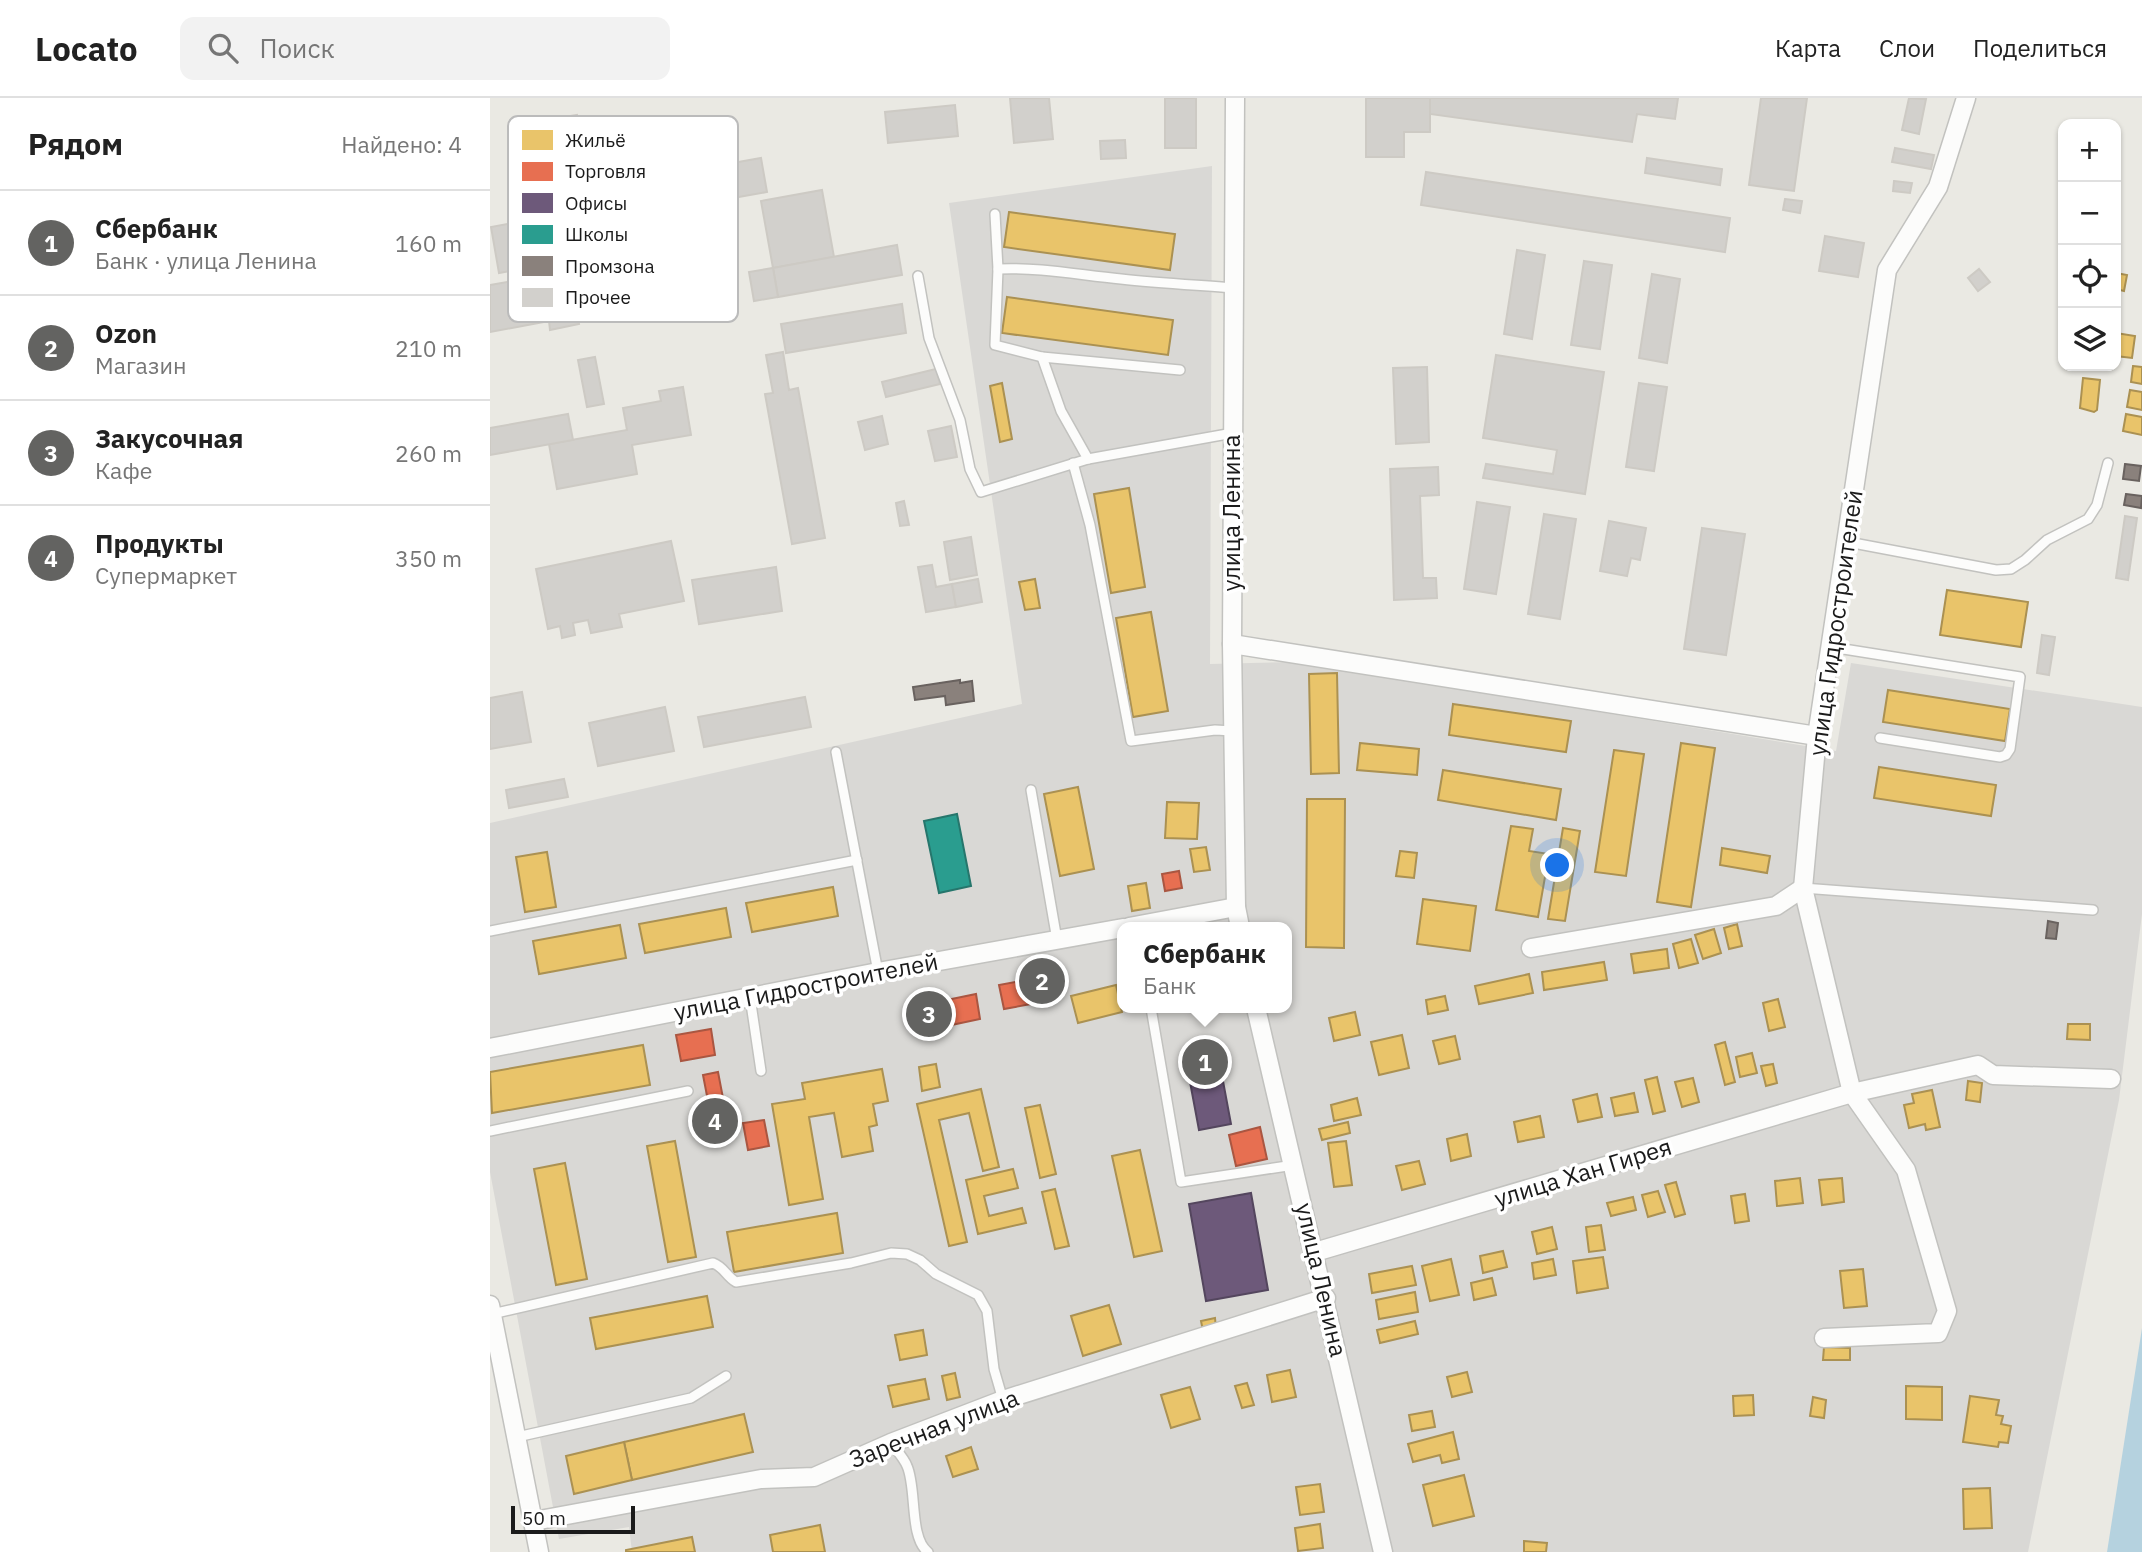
<!DOCTYPE html>
<html lang="ru">
<head>
<meta charset="utf-8">
<style>
  :root { --surface:#fff; --page:#f2f2f2; --text:#222; --muted:#767676; --line:#e0e0e0; --accent:#636361 }
  body { margin:0; font-family:"IBM Plex Sans",sans-serif; background:var(--page); color:var(--text) }
  .controls { position:absolute; right:21px; top:21px; display:grid; overflow:hidden; border-radius:14px; box-shadow:0 2px 5px #0004 }
  .controls button { width:63px; height:63px; display:grid; place-items:center; padding:0; border:0; border-bottom:2px solid var(--line); background:var(--surface); color:var(--text); font:35px sans-serif }
  .scale { position:absolute; left:21px; bottom:18px; width:124px; box-sizing:border-box; padding-left:7px; border:4px solid #1b1b1b; border-top:0; font-size:19px; line-height:24px; white-space:nowrap; color:#1b1b1b; -webkit-text-stroke:5px #fff; paint-order:stroke }
  .you { position:absolute; left:1068px; top:768px; width:24px; height:24px; margin:-18px; border:5px solid #fff; border-radius:50%; background:#1a73e8; box-shadow:0 0 0 10px #1a73e833 }
  .badge { display:grid; place-items:center; width:46px; height:46px; border-radius:50%; background:var(--accent); color:#fff; font-size:23px; font-weight:700 }
  .pin { position:absolute; translate:-50% -50%; border:4px solid #fff; box-shadow:0 2px 7px #0006 }
  .popup { position:absolute; left:627px; top:824px; width:175px; height:91px; box-sizing:border-box; display:grid; place-content:center; border-radius:14px; background:var(--surface); filter:drop-shadow(0 2px 5px #0005); font-size:23px; white-space:nowrap; color:var(--muted) }
  .popup b { font-size:26px; color:var(--text) }
  .popup::after { content:''; position:absolute; left:50%; top:100%; margin-left:-14px; border:14px solid transparent; border-top-color:var(--surface) }
  .list { margin:0; padding:0; list-style:none }
  h2 { display:flex; justify-content:space-between; align-items:center; height:91px; margin:0; padding:0 28px; font-size:30px }
  h2 small { font-size:23px; font-weight:400; color:var(--muted) }
  .list li { display:grid; grid-template-columns:46px 1fr auto; gap:21px; align-items:center; box-sizing:border-box; height:105px; padding:0 28px; border-top:2px solid var(--line) }
  .list b { display:block; font-size:26px; white-space:nowrap }
  .list p { margin:0; font-size:23px; white-space:nowrap; color:var(--muted) }
  .list em { font-size:23px; font-style:normal; color:var(--muted) }
  .icon { flex:none; width:38px; height:38px; fill:none; stroke:currentColor; stroke-width:2; stroke-linecap:round; stroke-linejoin:round }
  .map { position:relative; flex:none; width:1652px; height:1454px; overflow:hidden }
  header { display:flex; align-items:center; gap:42px; box-sizing:border-box; height:98px; padding:0 35px; background:var(--surface); border-bottom:2px solid var(--line) }
  header strong { font-size:33px }
  nav { display:flex; gap:38px; margin-inline-start:auto; font-size:24px }
  .search { width:490px; height:63px; background:var(--page); display:flex; align-items:center; gap:18px; box-sizing:border-box; padding:0 24px; border-radius:14px; color:var(--muted); font-size:26px }
  main { display:flex }
  aside { flex:1; background:var(--surface) }
  .map>svg:first-child { display:block }
  .residential { fill:#d9d8d5; fill-rule:evenodd }
  .water { fill:#b5d2df }
  .homes { fill:#e9c46a; stroke:#ab9152; stroke-width:2 }
  .shops { fill:#e76f51; stroke:#aa5641; stroke-width:2 }
  .offices { fill:#6d597a; stroke:#54465e; stroke-width:2 }
  .schools { fill:#2a9d8f; stroke:#26766c; stroke-width:2 }
  .industry { fill:#8a817c; stroke:#69625f; stroke-width:2 }
  .building { fill:#d2d0cc; stroke:#cdcac4; stroke-width:2 }
  .lines { fill:none; stroke-linecap:round; stroke-linejoin:round }
  .lane-casing { stroke:#c2c2bf; stroke-width:12 }
  .street-casing { stroke:#c2c2bf; stroke-width:21 }
  .lane { stroke:#fcfcfb; stroke-width:9 }
  .street { stroke:#fcfcfb; stroke-width:18 }
  .labels { text-anchor:middle; stroke-width:7; stroke-linejoin:round; paint-order:stroke }
  .street-label { font-size:24px; fill:#1b1b1b; stroke:#fff }
  .key { fill:#fff; stroke:#bbb; stroke-width:2 }
  .key-label { font-size:19px; fill:#1b1b1b }
</style>
</head>
<body>
<header>
<strong>Locato</strong>
<div class="search"><svg class="icon" aria-label="search" viewBox="0 0 24 24"><circle cx="10" cy="10" r="6"/><path d="M15 15l6 6"/></svg>Поиск</div>
<nav><a>Карта</a><a>Слои</a><a>Поделиться</a></nav>
</header>
<main>
<aside>
<h2>Рядом<small>Найдено: 4</small></h2>
<ul class="list">
<li><span class="badge">1</span><div><b>Сбербанк</b><p>Банк · улица Ленина</p></div><em>160 m</em></li>
<li><span class="badge">2</span><div><b>Ozon</b><p>Магазин</p></div><em>210 m</em></li>
<li><span class="badge">3</span><div><b>Закусочная</b><p>Кафе</p></div><em>260 m</em></li>
<li><span class="badge">4</span><div><b>Продукты</b><p>Супермаркет</p></div><em>350 m</em></li>
</ul>
</aside>
<div class="map">
<svg width="1652" height="1454" viewBox="0 0 1652 1454">
  <rect width="100%" height="100%" fill="#eae9e3"/>
  <path class="residential" d="M722 68 720 566 804 564 1346 653 1361 565 1652 609V816L1629 1002 1538 1454H142L139 1429 69 1441 0 1074V725L532 606 459 105ZM633 829H797V910H633Z"/>
  <polygon class="water" points="1652,1230 1652,1454 1617,1454"/>
  <g class="homes">
    <polygon points="519,114 685,136 680,172 514,149"/>
    <polygon points="1626,175 1637,177 1634,193 1626,191"/>
    <polygon points="517,199 683,222 678,257 512,235"/>
    <polygon points="1626,235 1645,238 1642,260 1626,258"/>
    <polygon points="1643,268 1652,269 1652,286 1641,284"/>
    <polygon points="1593,280 1610,282 1607,312 1604,314 1590,310"/>
    <polygon points="512,285 522,341 510,344 500,288"/>
    <polygon points="1640,292 1652,294 1652,312 1637,309"/>
    <polygon points="1636,316 1652,319 1652,337 1633,333"/>
    <polygon points="639,390 655,489 621,495 604,396"/>
    <polygon points="545,481 550,510 535,512 529,484"/>
    <polygon points="1457,492 1538,504 1531,549 1450,537"/>
    <polygon points="661,514 678,613 643,619 626,520"/>
    <polygon points="847,575 849,675 821,676 819,576"/>
    <polygon points="1398,592 1520,611 1515,643 1393,624"/>
    <polygon points="963,606 1081,623 1076,654 959,637"/>
    <polygon points="870,645 929,651 927,677 867,672"/>
    <polygon points="1191,645 1225,650 1201,809 1167,804"/>
    <polygon points="1124,652 1154,656 1136,778 1105,774"/>
    <polygon points="1389,669 1506,687 1501,718 1384,700"/>
    <polygon points="953,672 1071,691 1066,722 948,702"/>
    <polygon points="588,689 604,771 570,778 554,696"/>
    <polygon points="817,701 855,701 854,850 816,849"/>
    <polygon points="677,704 709,705 707,741 675,740"/>
    <polygon points="1021,728 1043,731 1039,753 1059,756 1048,819 1006,812"/>
    <polygon points="1073,730 1090,733 1075,823 1058,821"/>
    <polygon points="716,749 720,772 704,774 700,751"/>
    <polygon points="1232,750 1280,758 1277,775 1230,767"/>
    <polygon points="910,753 927,755 924,780 906,778"/>
    <polygon points="57,754 66,809 35,814 26,759"/>
    <polygon points="656,785 660,810 642,813 638,788"/>
    <polygon points="343,789 348,818 262,834 256,805"/>
    <polygon points="933,801 986,808 980,853 927,846"/>
    <polygon points="236,810 241,839 155,855 149,826"/>
    <polygon points="1247,826 1252,848 1239,851 1234,830"/>
    <polygon points="130,827 136,860 49,876 43,843"/>
    <polygon points="1224,831 1231,855 1213,861 1205,837"/>
    <polygon points="1201,841 1208,865 1189,870 1183,846"/>
    <polygon points="1177,851 1179,870 1144,875 1141,856"/>
    <polygon points="1114,864 1117,882 1054,892 1052,874"/>
    <polygon points="1039,876 1043,895 989,906 985,888"/>
    <polygon points="626,887 632,914 588,925 581,898"/>
    <polygon points="955,898 958,912 938,916 936,902"/>
    <polygon points="1288,901 1295,929 1279,933 1273,905"/>
    <polygon points="865,914 870,937 844,943 839,920"/>
    <polygon points="1578,926 1600,926 1600,942 1577,941"/>
    <polygon points="912,937 919,970 889,977 881,944"/>
    <polygon points="965,938 970,961 949,966 943,943"/>
    <polygon points="1235,944 1245,984 1235,987 1225,947"/>
    <polygon points="153,947 160,987 2,1015 0,974"/>
    <polygon points="1262,955 1267,975 1250,979 1246,959"/>
    <polygon points="446,966 450,989 432,993 429,969"/>
    <polygon points="1283,966 1287,985 1276,988 1271,968"/>
    <polygon points="392,971 398,1003 383,1006 387,1027 379,1029 383,1053 352,1059 344,1015 319,1019 333,1101 299,1107 282,1006 315,1001 312,985"/>
    <polygon points="1167,979 1175,1013 1163,1016 1155,982"/>
    <polygon points="1203,980 1209,1004 1192,1009 1185,984"/>
    <polygon points="1478,983 1492,985 1490,1004 1476,1002"/>
    <polygon points="491,991 509,1069 493,1073 479,1015 449,1022 477,1144 459,1148 427,1006"/>
    <polygon points="1442,992 1450,1029 1436,1032 1435,1026 1419,1030 1414,1007 1424,1005 1422,996"/>
    <polygon points="1144,995 1148,1014 1125,1018 1121,1000"/>
    <polygon points="1107,996 1112,1019 1088,1024 1083,1002"/>
    <polygon points="867,1000 871,1017 844,1023 841,1007"/>
    <polygon points="550,1007 566,1076 550,1080 535,1010"/>
    <polygon points="1050,1018 1054,1039 1028,1044 1024,1024"/>
    <polygon points="858,1024 860,1035 832,1042 829,1031"/>
    <polygon points="977,1036 981,1058 961,1063 957,1041"/>
    <polygon points="185,1043 206,1159 178,1164 157,1048"/>
    <polygon points="856,1043 862,1087 844,1089 838,1045"/>
    <polygon points="650,1052 672,1153 644,1159 622,1058"/>
    <polygon points="929,1063 935,1086 912,1092 906,1068"/>
    <polygon points="75,1065 97,1181 66,1187 44,1071"/>
    <polygon points="523,1071 528,1090 494,1098 499,1118 532,1110 536,1125 488,1136 476,1082"/>
    <polygon points="1310,1080 1313,1105 1287,1108 1285,1083"/>
    <polygon points="1352,1080 1354,1104 1332,1107 1329,1082"/>
    <polygon points="1186,1084 1195,1116 1185,1119 1175,1087"/>
    <polygon points="565,1091 579,1148 565,1151 552,1094"/>
    <polygon points="1168,1093 1175,1114 1158,1119 1152,1097"/>
    <polygon points="1255,1096 1259,1123 1245,1125 1241,1098"/>
    <polygon points="1143,1099 1146,1112 1121,1118 1117,1105"/>
    <polygon points="347,1115 353,1155 244,1174 237,1134"/>
    <polygon points="1111,1127 1115,1152 1099,1154 1096,1129"/>
    <polygon points="1062,1129 1067,1151 1047,1156 1042,1134"/>
    <polygon points="1013,1153 1017,1169 993,1175 990,1158"/>
    <polygon points="1113,1159 1118,1190 1087,1195 1083,1163"/>
    <polygon points="961,1161 969,1197 940,1203 932,1168"/>
    <polygon points="1063,1161 1066,1177 1044,1181 1042,1165"/>
    <polygon points="922,1168 926,1187 882,1195 879,1176"/>
    <polygon points="1373,1171 1377,1208 1354,1210 1350,1173"/>
    <polygon points="1002,1180 1006,1197 984,1202 981,1185"/>
    <polygon points="925,1194 928,1214 889,1221 886,1202"/>
    <polygon points="217,1198 223,1229 106,1251 100,1220"/>
    <polygon points="619,1207 631,1246 593,1258 581,1218"/>
    <polygon points="725,1220 726,1230 713,1233 711,1223"/>
    <polygon points="925,1223 928,1236 890,1245 887,1232"/>
    <polygon points="433,1232 437,1257 410,1262 405,1237"/>
    <polygon points="1334,1249 1360,1250 1360,1262 1333,1262"/>
    <polygon points="800,1272 806,1299 782,1304 777,1277"/>
    <polygon points="977,1274 982,1294 962,1299 957,1279"/>
    <polygon points="465,1275 470,1299 457,1302 452,1278"/>
    <polygon points="435,1281 439,1301 403,1309 398,1288"/>
    <polygon points="757,1285 764,1307 752,1310 745,1288"/>
    <polygon points="1416,1288 1452,1289 1452,1322 1416,1321"/>
    <polygon points="700,1289 710,1321 681,1330 671,1297"/>
    <polygon points="1263,1297 1264,1317 1244,1318 1243,1298"/>
    <polygon points="1480,1298 1509,1302 1506,1317 1513,1318 1511,1326 1521,1328 1518,1345 1509,1344 1508,1349 1473,1344"/>
    <polygon points="1323,1299 1336,1302 1334,1320 1320,1318"/>
    <polygon points="942,1313 945,1329 922,1333 919,1317"/>
    <polygon points="254,1316 263,1354 142,1382 134,1344"/>
    <polygon points="963,1334 969,1361 952,1365 950,1357 923,1364 918,1346"/>
    <polygon points="134,1344 142,1382 84,1396 76,1358"/>
    <polygon points="481,1349 488,1371 463,1379 456,1358"/>
    <polygon points="974,1377 984,1418 943,1428 933,1387"/>
    <polygon points="830,1386 834,1414 810,1417 806,1389"/>
    <polygon points="1500,1390 1502,1430 1474,1431 1473,1391"/>
    <polygon points="830,1426 833,1450 808,1453 805,1430"/>
    <polygon points="330,1427 335,1454 283,1454 280,1437"/>
    <polygon points="202,1439 205,1454 136,1454 136,1452"/>
    <polygon points="1034,1443 1057,1445 1056,1454 1034,1454"/>
  </g>
  <g class="shops">
    <polygon points="689,773 692,790 675,793 672,776"/>
    <polygon points="558,878 563,902 514,911 509,887"/>
    <polygon points="486,896 490,921 452,929 447,904"/>
    <polygon points="446,897 452,929 431,933 425,902"/>
    <polygon points="221,931 225,957 191,963 186,937"/>
    <polygon points="228,974 241,1042 217,1046 209,1004 218,1003 213,977"/>
    <polygon points="274,1022 279,1048 258,1052 253,1025"/>
    <polygon points="770,1029 777,1061 746,1068 739,1037"/>
  </g>
  <g class="offices">
    <polygon points="727,951 741,1026 709,1032 695,957"/>
    <polygon points="761,1095 778,1192 716,1203 699,1106"/>
  </g>
  <polygon class="schools" points="467,716 481,788 449,795 434,723"/>
  <g class="industry">
    <polygon points="1635,366 1651,368 1649,383 1633,381"/>
    <polygon points="1636,396 1652,398 1651,410 1634,407"/>
    <polygon points="470,582 470,585 482,583 484,603 456,607 455,598 425,602 423,589"/>
    <polygon points="1558,823 1568,825 1566,841 1556,840"/>
  </g>
  <g class="building">
    <polygon points="520,0 559,0 563,41 524,45"/>
    <rect x="675" y="0" width="31" height="50"/>
    <polygon points="876,0 940,0 940,34 914,34 914,59 876,59"/>
    <polygon points="940,0 1188,0 1185,21 1147,16 1142,44 940,16"/>
    <polygon points="1271,0 1317,0 1304,93 1259,87"/>
    <polygon points="1419,0 1436,1 1429,36 1412,32"/>
    <polygon points="465,7 468,38 398,45 395,14"/>
    <polygon points="87,17 94,55 69,59 62,21"/>
    <polygon points="179,20 190,72 177,75 166,23"/>
    <polygon points="635,42 636,60 611,61 610,43"/>
    <polygon points="1405,50 1444,57 1441,71 1402,64"/>
    <polygon points="271,60 277,94 226,103 220,69"/>
    <polygon points="1157,60 1232,71 1230,87 1155,75"/>
    <polygon points="936,74 1240,120 1235,154 931,107"/>
    <polygon points="194,83 196,98 101,111 100,95"/>
    <polygon points="1404,83 1422,85 1420,95 1403,93"/>
    <polygon points="73,91 79,127 48,133 45,121 29,124 25,100"/>
    <polygon points="332,92 344,159 283,170 271,103"/>
    <polygon points="1295,101 1312,103 1310,115 1293,112"/>
    <polygon points="45,121 48,133 79,127 85,161 9,175 1,129"/>
    <polygon points="1335,138 1374,145 1368,179 1329,173"/>
    <polygon points="407,147 412,177 288,199 283,170"/>
    <polygon points="1027,152 1055,157 1042,241 1014,236"/>
    <polygon points="85,161 90,188 83,190 89,226 60,232 59,223 0,234 0,187 63,176 61,166"/>
    <polygon points="1094,163 1122,167 1110,251 1081,247"/>
    <polygon points="283,170 288,199 264,203 259,174"/>
    <polygon points="1489,171 1500,184 1488,193 1478,180"/>
    <polygon points="1162,176 1190,181 1177,265 1149,260"/>
    <polygon points="412,206 416,235 296,255 291,226"/>
    <polygon points="293,254 299,292 308,290 335,440 302,446 275,296 283,295 276,257"/>
    <polygon points="1006,257 1114,274 1095,396 993,380 996,366 1063,376 1067,352 993,340"/>
    <polygon points="105,259 114,306 97,309 88,262"/>
    <polygon points="937,269 939,344 906,346 903,270"/>
    <polygon points="446,271 450,286 396,299 392,284"/>
    <polygon points="1149,285 1177,289 1164,373 1136,369"/>
    <polygon points="193,289 201,337 142,347 147,376 67,391 59,346 137,332 133,310 171,303 169,293"/>
    <polygon points="78,316 83,342 0,357 0,330"/>
    <polygon points="392,318 398,346 375,352 368,324"/>
    <polygon points="461,328 467,359 445,363 438,333"/>
    <polygon points="948,369 949,397 930,398 933,480 946,480 947,500 904,502 900,371"/>
    <polygon points="414,403 419,427 410,428 406,405"/>
    <polygon points="987,404 1020,409 1006,496 974,491"/>
    <polygon points="1054,416 1086,421 1070,521 1038,516"/>
    <polygon points="1635,418 1647,420 1638,482 1626,480"/>
    <polygon points="1119,423 1156,430 1150,462 1141,460 1137,478 1110,473"/>
    <polygon points="1212,430 1255,436 1236,557 1194,551"/>
    <polygon points="481,439 487,477 460,482 454,444"/>
    <polygon points="181,443 194,503 129,516 132,529 101,535 98,522 83,525 85,537 72,540 70,528 58,531 46,471"/>
    <polygon points="442,467 446,489 462,486 466,509 436,514 428,469"/>
    <polygon points="286,469 292,513 209,526 202,482"/>
    <polygon points="488,481 492,504 466,509 462,486"/>
    <polygon points="1552,537 1565,539 1559,577 1547,575"/>
    <polygon points="32,594 41,644 0,651 0,600"/>
    <polygon points="315,599 321,629 214,649 208,619"/>
    <polygon points="175,609 184,653 108,668 99,625"/>
    <polygon points="74,681 78,699 19,710 16,692"/>
  </g>
  <g class="lines">
    <g class="lane-casing">
      <g id="lane">
        <polyline points="505,116 508,171 505,247 552,259 690,272"/>
        <path d="M508 171C550 169 589 177 631 181 668 185 706 187 744 190"/>
        <polyline points="428,178 439,240 470,322 480,371 491,394 598,361 743,335"/>
        <polyline points="552,259 571,313 598,361"/>
        <polyline points="583,365 600,427 641,643 725,632 743,633"/>
        <polyline points="1358,444 1506,472 1521,471 1535,462 1557,442 1598,421 1607,407 1618,365"/>
        <polyline points="1341,549 1530,579 1520,651 1516,657 1510,659 1390,640"/>
        <polyline points="346,654 388,874"/>
        <polyline points="541,692 567,842"/>
        <polyline points="1313,790 1603,812"/>
        <polyline points="0,833 367,762"/>
        <polyline points="260,899 271,973"/>
        <polyline points="661,910 691,1084 804,1067"/>
        <polyline points="0,1033 198,993"/>
        <path d="M2 1216 223 1165C234 1169 236 1178 246 1184L361 1165 401 1155 417 1156 430 1162 446 1176 488 1197 497 1213 504 1271 513 1302"/>
        <polyline points="27,1339 201,1300 236,1278"/>
        <path d="M401 1345C406 1352 414 1360 417 1368 427 1390 419 1440 438 1454"/>
      </g>
    </g>
    <g class="street-casing">
      <g id="street">
        <polyline points="745,0 742,546 746,809 750,829"/>
        <polyline points="742,546 1327,638"/>
        <polyline points="639,829 746,809"/>
        <polyline points="1041,850 1286,808 1313,790"/>
        <polyline points="766,910 893,1454"/>
        <polyline points="0,950 388,874 633,830"/>
        <polyline points="825,1154 1362,995 1488,967 1503,977 1621,981"/>
        <polyline points="0,1207 49,1454"/>
        <polyline points="1334,1240 1448,1235 1457,1213 1416,1072 1362,995 1313,790 1327,638 1397,172 1448,89 1476,0"/>
        <polyline points="44,1423 271,1381 324,1379 401,1345 513,1302 836,1200"/>
      </g>
    </g>
    <use href="#lane" class="lane"/>
    <use href="#street" class="street"/>
  </g>
  <g class="labels">
    <g class="street-label">
      <text transform="translate(742 415) rotate(-90)" y="8">улица Ленина</text>
      <text transform="translate(1346 525) rotate(-82)" y="8">улица Гидростроителей</text>
      <text transform="translate(316 889) rotate(-11)" y="8">улица Гидростроителей</text>
      <text transform="translate(1093 1075) rotate(-17)" y="8">улица Хан Гирея</text>
      <text transform="translate(831 1182) rotate(77)" y="8">улица Ленина</text>
      <text transform="translate(444 1331) rotate(-21)" y="8">Заречная улица</text>
    </g>
  </g>
  <rect x="18" y="18" width="230" height="206" rx="10" class="key"/>
  <rect x="32" y="32" width="31" height="20" fill="#e9c46a"/>
  <rect x="32" y="64" width="31" height="19" fill="#e76f51"/>
  <rect x="32" y="95" width="31" height="20" fill="#6d597a"/>
  <rect x="32" y="127" width="31" height="19" fill="#2a9d8f"/>
  <rect x="32" y="158" width="31" height="20" fill="#8a817c"/>
  <rect x="32" y="190" width="31" height="19" fill="#d2d0cc"/>
  <g class="key-label">
    <text x="75" y="49">Жильё</text>
    <text x="75" y="80">Торговля</text>
    <text x="75" y="112">Офисы</text>
    <text x="75" y="143">Школы</text>
    <text x="75" y="175">Промзона</text>
    <text x="75" y="206">Прочее</text>
  </g>
</svg>
<div class="controls">
<button>+</button>
<button>−</button>
<button><svg class="icon" aria-label="locate" viewBox="0 0 24 24"><circle cx="12" cy="12" r="6"/><path d="M12 2v4M12 18v4M2 12h4M18 12h4"/></svg></button>
<button><svg class="icon" aria-label="layers" viewBox="0 0 24 24"><path d="M12 4l9 5-9 5-9-5zM3 14l9 5 9-5"/></svg></button>
</div>
<div class="scale">50 m</div>
<div class="you"></div>
<div class="pin badge" style="left:715px;top:964px">1</div>
<div class="popup"><b>Сбербанк</b>Банк</div>
<div class="pin badge" style="left:552px;top:883px">2</div>
<div class="pin badge" style="left:439px;top:916px">3</div>
<div class="pin badge" style="left:225px;top:1023px">4</div>
</div>
</main>
</body>
</html>
